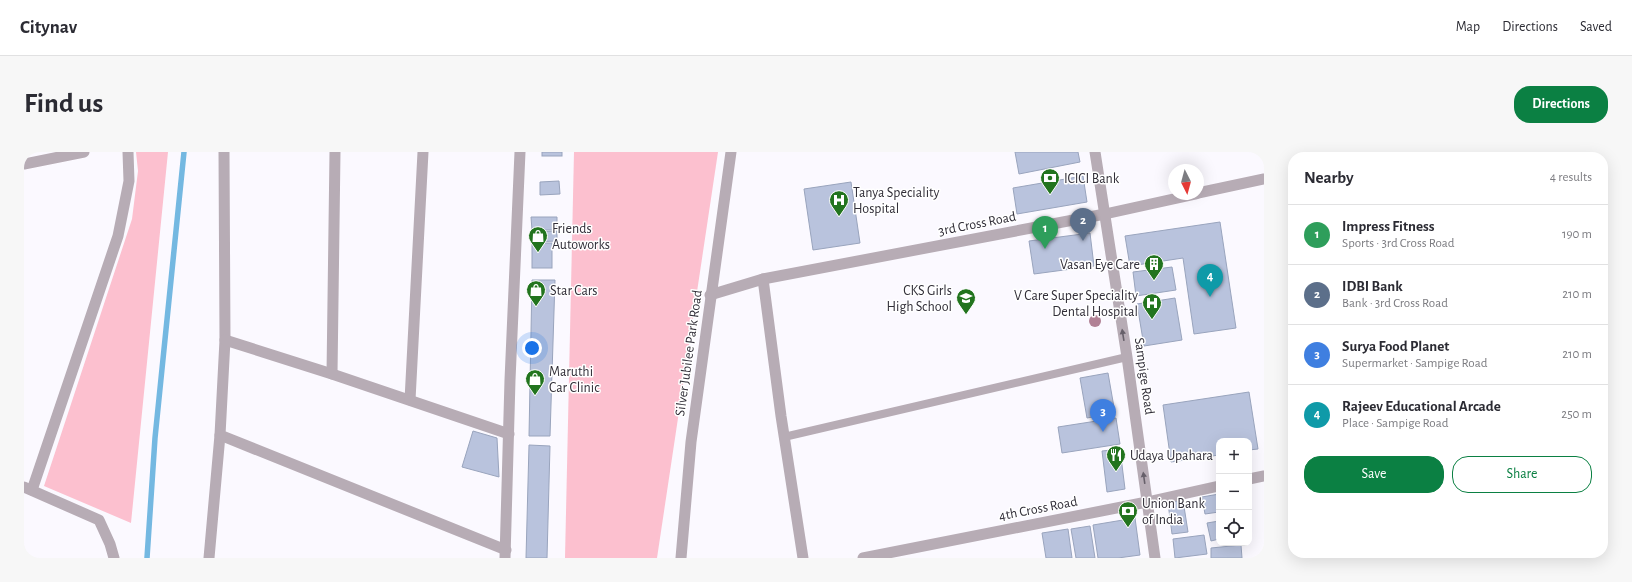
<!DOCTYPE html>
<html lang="en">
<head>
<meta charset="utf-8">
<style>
  :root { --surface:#fff; --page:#f7f7f7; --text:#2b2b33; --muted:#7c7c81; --line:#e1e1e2; --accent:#0b8043 }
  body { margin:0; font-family:"Alegreya Sans",sans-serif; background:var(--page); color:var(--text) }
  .controls { position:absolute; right:12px; bottom:12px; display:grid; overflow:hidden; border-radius:8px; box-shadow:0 4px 16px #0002 }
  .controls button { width:36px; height:36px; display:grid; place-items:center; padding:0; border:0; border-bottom:1px solid var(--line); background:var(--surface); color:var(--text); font:20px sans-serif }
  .compass { position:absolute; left:1144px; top:12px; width:36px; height:36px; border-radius:50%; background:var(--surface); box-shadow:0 4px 16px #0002; rotate:174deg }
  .you { position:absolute; left:508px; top:196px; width:14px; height:14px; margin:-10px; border:3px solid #fff; border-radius:50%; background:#1a73e8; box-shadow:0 0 0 6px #1a73e833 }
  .badge { display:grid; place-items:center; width:26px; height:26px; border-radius:50%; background:var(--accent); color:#fff; font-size:13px; font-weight:700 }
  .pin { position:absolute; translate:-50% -33px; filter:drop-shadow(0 1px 2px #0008) }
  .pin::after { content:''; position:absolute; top:21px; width:14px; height:12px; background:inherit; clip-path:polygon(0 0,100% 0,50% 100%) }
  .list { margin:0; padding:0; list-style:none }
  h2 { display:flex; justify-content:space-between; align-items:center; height:52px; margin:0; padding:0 16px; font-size:17px }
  h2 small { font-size:13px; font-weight:400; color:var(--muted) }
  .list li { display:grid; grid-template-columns:26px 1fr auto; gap:12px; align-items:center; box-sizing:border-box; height:60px; padding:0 16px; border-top:1px solid var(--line) }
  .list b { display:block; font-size:15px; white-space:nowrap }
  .list p { margin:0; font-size:13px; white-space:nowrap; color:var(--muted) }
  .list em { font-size:13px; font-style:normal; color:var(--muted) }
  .actions { display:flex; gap:8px; padding:12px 16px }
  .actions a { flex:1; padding:9px 0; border:1px solid var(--accent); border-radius:16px; text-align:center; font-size:14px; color:var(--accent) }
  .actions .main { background:var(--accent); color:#fff }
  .icon { flex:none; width:22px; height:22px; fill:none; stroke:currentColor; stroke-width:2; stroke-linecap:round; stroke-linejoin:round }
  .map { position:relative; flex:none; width:1240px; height:406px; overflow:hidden; border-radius:16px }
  header { display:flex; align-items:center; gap:24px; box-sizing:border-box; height:56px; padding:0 20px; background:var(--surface); border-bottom:1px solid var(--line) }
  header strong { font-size:19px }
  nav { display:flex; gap:22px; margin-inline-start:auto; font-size:14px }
  .intro { display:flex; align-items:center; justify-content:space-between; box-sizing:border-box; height:96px; padding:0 24px }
  h1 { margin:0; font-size:28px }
  .button { padding:10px 18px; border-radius:16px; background:var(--accent); color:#fff; font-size:14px; font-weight:700 }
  main { display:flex; gap:24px; padding:0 24px }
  aside { flex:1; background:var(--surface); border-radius:16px; box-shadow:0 4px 16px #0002 }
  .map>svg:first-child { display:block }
  .green { fill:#fcc0cf }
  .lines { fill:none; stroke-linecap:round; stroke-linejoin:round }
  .stream { stroke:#74b8e1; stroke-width:5.5 }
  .building { fill:#b9c3dd; stroke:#99a4bd }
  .service { stroke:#b7acb5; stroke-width:8 }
  .minor { stroke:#b7acb5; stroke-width:11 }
  .tertiary { stroke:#b7acb5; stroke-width:11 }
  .tree { fill:#b18195 }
  .oneway { fill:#67606a }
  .labels { text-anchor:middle; stroke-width:3; stroke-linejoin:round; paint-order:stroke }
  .poi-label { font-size:14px; fill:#312e38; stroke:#fff; text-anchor:start }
  .street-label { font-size:14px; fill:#312e38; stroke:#fff }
</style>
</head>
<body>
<header>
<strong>Citynav</strong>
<nav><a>Map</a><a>Directions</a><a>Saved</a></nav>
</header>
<div class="intro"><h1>Find us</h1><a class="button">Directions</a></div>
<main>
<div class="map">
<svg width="1240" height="406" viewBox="0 0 1240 406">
  <rect width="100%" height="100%" fill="#fbf9ff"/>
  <g class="green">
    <polygon points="112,0 144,0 107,371 20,334 108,67 114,19"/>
    <polygon points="550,0 694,0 633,406 541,406"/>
  </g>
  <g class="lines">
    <polyline class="stream" points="123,406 131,286 160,0"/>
  </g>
  <g class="building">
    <rect x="518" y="0" width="20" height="4"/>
    <polygon points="991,0 1054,0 1056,10 995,22"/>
    <polygon points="1059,24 1063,50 993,62 989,36"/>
    <polygon points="535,29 536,42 516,43 516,30"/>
    <polygon points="827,30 836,91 789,98 780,37"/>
    <polygon points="507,65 533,65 533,78 508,78"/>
    <polygon points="1196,70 1212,176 1170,182 1159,106 1106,114 1101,84"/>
    <polygon points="533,79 533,89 507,90 507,80"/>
    <polygon points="1066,81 1070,114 1010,122 1005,89"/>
    <rect x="508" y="91" width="20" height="25"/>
    <polygon points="1148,115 1152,138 1112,144 1109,120"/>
    <polygon points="508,128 531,128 526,284 505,284"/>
    <polygon points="1151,146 1158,188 1120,194 1113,152"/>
    <polygon points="1084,221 1091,261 1063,266 1056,226"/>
    <polygon points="1225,240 1234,297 1225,298 1225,289 1195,289 1195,303 1147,310 1139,253"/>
    <polygon points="1092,266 1096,292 1038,301 1034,275"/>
    <polygon points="449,279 473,286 475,325 438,315"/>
    <polygon points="505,293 526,294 523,406 502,406"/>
    <polygon points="1096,297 1101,337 1083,340 1078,299"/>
    <polygon points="1195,342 1195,360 1181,362 1178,345"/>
    <polygon points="1159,348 1164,380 1148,382 1144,351"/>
    <polygon points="1111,366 1116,403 1094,406 1074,406 1069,373"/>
    <polygon points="1195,369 1195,387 1187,389 1183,371"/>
    <polygon points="1066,374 1071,406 1052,406 1047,377"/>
    <polygon points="1044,377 1048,406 1022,406 1018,381"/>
    <polygon points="1180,383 1183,402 1151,406 1149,387"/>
    <polygon points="1217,393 1218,406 1187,406 1187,396"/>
  </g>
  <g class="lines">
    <polyline class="service" points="760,285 1103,205"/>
    <g class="minor">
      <polyline points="200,0 201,188 196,283 482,398"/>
      <polyline points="0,12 60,0"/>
      <polyline points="1174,41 1240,27"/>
      <polyline points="739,127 1081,62 1172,42"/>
      <polyline points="686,143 739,127 757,264 779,406"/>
      <polyline points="201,188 308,222 485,282"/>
      <polyline points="308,222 311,0"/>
      <polyline points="386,248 399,0"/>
      <polyline points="1225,327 1240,324"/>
      <polyline points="0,335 75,368 86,392 90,406"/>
      <polyline points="8,338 94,84 105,29 104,0"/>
      <polyline points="185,406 196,283"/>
      <polyline points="657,406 667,290 707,0"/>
      <polyline points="839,406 1123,350 1195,334"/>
    </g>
    <g class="tertiary">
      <polyline points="1071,0 1103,205 1131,406"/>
      <polyline points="481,406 486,228 496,0"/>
    </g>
  </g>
  <circle class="tree" cx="1071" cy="169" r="6"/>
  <defs><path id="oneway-solid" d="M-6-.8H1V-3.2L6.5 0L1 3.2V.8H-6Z"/></defs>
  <g class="oneway">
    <use href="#oneway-solid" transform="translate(1099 183) rotate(-99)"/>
    <use href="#oneway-solid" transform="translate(1120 326) rotate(-98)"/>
  </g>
  <defs>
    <g id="bank-pin" transform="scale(1)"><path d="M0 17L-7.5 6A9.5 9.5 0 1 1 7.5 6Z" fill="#22741e" stroke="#fff"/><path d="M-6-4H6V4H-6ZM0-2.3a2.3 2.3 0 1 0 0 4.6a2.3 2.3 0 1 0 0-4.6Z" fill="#fff"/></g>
    <g id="hospital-pin" transform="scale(1)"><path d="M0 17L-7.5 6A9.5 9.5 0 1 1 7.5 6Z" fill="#22741e" stroke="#fff"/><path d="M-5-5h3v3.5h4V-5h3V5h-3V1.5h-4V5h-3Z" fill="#fff"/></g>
    <g id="shop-pin" transform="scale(1)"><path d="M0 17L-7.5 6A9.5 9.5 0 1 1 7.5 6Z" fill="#22741e" stroke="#fff"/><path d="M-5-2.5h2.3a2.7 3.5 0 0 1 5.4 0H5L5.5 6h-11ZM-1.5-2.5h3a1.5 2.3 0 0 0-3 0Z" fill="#fff"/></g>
    <g id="building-pin" transform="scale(1)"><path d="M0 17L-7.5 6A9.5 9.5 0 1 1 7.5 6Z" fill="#22741e" stroke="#fff"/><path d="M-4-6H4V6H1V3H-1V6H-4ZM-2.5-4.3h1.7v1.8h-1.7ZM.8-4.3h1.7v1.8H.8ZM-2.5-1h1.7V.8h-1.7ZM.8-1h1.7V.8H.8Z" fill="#fff"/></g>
    <g id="school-pin" transform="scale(1)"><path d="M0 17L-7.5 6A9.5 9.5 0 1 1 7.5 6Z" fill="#22741e" stroke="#fff"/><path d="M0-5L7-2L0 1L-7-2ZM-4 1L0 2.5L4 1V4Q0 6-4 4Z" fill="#fff"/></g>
    <g id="restaurant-pin" transform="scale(1)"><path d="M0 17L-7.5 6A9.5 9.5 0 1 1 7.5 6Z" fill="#22741e" stroke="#fff"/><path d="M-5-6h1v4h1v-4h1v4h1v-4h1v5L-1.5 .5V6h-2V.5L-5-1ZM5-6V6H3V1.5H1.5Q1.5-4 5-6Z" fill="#fff"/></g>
  </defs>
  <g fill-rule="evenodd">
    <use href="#bank-pin" x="1026" y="26"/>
    <use href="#hospital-pin" x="815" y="48"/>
    <use href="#shop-pin" x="514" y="84"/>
    <use href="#building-pin" x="1130" y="112"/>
    <use href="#shop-pin" x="512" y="138"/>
    <use href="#school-pin" x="942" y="146"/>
    <use href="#hospital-pin" x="1128" y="151"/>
    <use href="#shop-pin" x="511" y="227"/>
    <use href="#restaurant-pin" x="1092" y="303"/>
    <use href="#bank-pin" x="1104" y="359"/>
  </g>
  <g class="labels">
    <g class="poi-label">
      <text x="1040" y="31">ICICI Bank</text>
      <text x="829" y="45">Tanya Speciality<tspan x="829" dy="16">Hospital</tspan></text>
      <text x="528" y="81">Friends<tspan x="528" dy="16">Autoworks</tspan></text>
      <text x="1116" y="117" text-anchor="end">Vasan Eye Care</text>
      <text x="526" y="143">Star Cars</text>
      <text x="928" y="143" text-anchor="end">CKS Girls<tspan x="928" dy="16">High School</tspan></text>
      <text x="1114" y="148" text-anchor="end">V Care Super Speciality<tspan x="1114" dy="16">Dental Hospital</tspan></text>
      <text x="525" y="224">Maruthi<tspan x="525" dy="16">Car Clinic</tspan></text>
      <text x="1106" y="308">Udaya Upahara</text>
      <text x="1118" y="356">Union Bank<tspan x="1118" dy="16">of India</tspan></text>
    </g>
    <g class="street-label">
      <text transform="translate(953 71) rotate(-11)" y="5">3rd Cross Road</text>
      <text transform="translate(664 201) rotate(-82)" y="5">Silver Jubilee Park Road</text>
      <text transform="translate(1121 224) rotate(82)" y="5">Sampige Road</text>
      <text transform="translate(1014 356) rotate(-11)" y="5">4th Cross Road</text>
    </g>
  </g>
</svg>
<div class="controls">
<button>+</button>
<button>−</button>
<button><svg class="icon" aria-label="locate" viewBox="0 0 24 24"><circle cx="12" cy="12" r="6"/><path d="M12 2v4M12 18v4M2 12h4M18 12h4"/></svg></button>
</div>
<svg class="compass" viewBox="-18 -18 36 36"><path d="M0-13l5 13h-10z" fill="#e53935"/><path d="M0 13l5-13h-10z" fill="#7c7c81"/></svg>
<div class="you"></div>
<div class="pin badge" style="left:1021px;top:97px;background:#2e9e5b">1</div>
<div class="pin badge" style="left:1059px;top:89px;background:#5c6f8a">2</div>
<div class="pin badge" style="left:1079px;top:280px;background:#3f7fe0">3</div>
<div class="pin badge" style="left:1186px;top:145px;background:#0f9aa8">4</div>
</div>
<aside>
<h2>Nearby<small>4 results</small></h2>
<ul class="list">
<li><span class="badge" style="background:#2e9e5b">1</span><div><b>Impress Fitness</b><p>Sports · 3rd Cross Road</p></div><em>190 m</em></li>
<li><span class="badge" style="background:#5c6f8a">2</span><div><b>IDBI Bank</b><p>Bank · 3rd Cross Road</p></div><em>210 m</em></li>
<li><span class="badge" style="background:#3f7fe0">3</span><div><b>Surya Food Planet</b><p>Supermarket · Sampige Road</p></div><em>210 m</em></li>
<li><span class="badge" style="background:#0f9aa8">4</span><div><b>Rajeev Educational Arcade</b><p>Place · Sampige Road</p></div><em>250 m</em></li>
</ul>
<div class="actions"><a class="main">Save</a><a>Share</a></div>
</aside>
</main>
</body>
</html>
